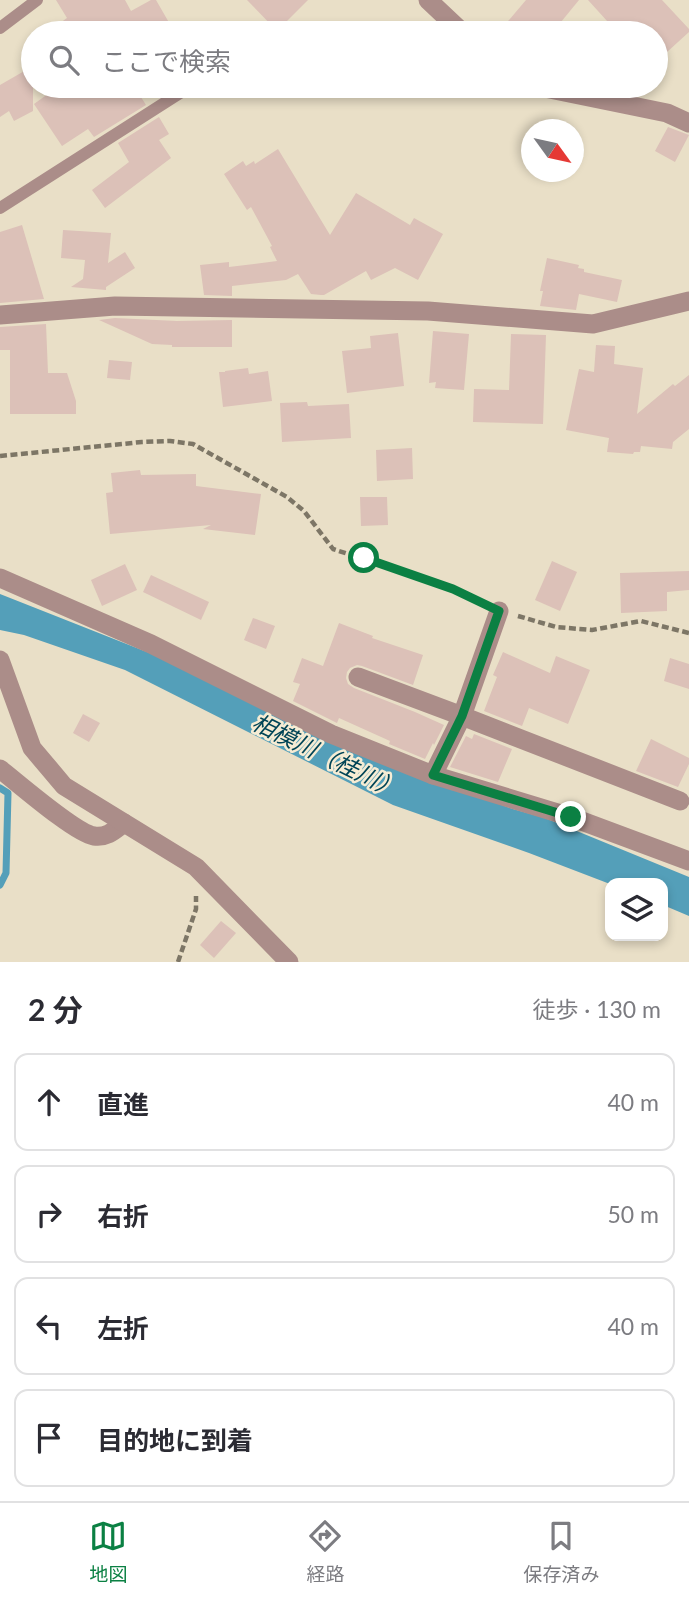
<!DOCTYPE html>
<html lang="ja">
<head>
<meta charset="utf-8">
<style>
  :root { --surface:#fff; --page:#f2f2f3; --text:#2b2b33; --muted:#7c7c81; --line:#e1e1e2; --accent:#0b8043 }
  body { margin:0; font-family:Lato,"Noto Sans JP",sans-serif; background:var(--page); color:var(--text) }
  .controls { position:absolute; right:21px; bottom:21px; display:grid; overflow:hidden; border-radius:14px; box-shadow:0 4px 10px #0003 }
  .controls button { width:63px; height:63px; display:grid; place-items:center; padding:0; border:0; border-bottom:2px solid var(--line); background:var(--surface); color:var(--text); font:35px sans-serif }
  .compass { position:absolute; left:521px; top:119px; width:63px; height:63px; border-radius:50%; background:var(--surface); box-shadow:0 4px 10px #0003; rotate:123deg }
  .stop { position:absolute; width:21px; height:21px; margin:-16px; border:5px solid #0b8043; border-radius:50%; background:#fff }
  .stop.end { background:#0b8043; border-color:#fff; box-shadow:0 2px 7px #0008 }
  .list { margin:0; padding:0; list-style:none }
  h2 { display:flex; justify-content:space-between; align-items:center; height:91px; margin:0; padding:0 28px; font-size:30px }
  h2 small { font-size:23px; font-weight:400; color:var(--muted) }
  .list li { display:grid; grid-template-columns:46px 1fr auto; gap:21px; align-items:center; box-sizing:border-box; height:98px; margin:0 14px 14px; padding:0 14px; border:2px solid var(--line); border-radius:14px }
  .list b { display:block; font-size:26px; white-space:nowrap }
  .list em { font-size:23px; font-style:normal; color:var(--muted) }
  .icon { flex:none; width:38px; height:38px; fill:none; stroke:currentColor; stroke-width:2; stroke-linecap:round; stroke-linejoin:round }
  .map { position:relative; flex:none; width:689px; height:962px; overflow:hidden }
  .search { position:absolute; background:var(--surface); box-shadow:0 4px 10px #0003; left:21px; right:21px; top:21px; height:77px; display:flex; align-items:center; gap:18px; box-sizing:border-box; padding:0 24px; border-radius:38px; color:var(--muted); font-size:26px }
  .sheet { height:539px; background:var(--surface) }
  nav { display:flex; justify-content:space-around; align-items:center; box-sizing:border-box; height:98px; border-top:2px solid var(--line); background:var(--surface); font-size:19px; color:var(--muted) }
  nav a { display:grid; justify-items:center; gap:4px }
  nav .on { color:var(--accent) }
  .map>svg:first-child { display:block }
  .water { fill:#549fb9 }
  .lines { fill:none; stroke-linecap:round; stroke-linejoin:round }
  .stream { stroke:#549fb9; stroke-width:7 }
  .building { fill:#dcc1b8 }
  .path { stroke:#7d7666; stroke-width:4.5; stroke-dasharray:7 3.5; stroke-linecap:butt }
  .service { stroke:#ab8d89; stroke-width:12 }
  .minor { stroke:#ab8d89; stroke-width:19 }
  .tertiary { stroke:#ab8d89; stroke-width:19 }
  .route { stroke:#0b8043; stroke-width:9 }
  .labels { text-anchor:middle; stroke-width:5; stroke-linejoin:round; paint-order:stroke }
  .water-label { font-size:23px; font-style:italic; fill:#004456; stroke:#f6ecd4 }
</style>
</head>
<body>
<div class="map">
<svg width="689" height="962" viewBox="0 0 689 962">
  <rect width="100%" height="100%" fill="#e9dfc7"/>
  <polygon class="water" points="0,594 190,669 360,753 513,809 545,818 689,877 689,916 663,905 663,883 610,884 529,853 393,805 125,670 24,635 0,630"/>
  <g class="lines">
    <polyline class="stream" points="0,788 8,793 6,873 0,885"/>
  </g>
  <g class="building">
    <polygon points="56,0 125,0 131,11 151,0 156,0 175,33 46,33 67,18"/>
    <polygon points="247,0 308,0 277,31"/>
    <polygon points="526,0 579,0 552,33 498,33"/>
    <polygon points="588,0 662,0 689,29 689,32 656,62 656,33 618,33"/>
    <polygon points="33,66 33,111 14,121 9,111 0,117 0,85"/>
    <polygon points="59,86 134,86 146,105 94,137 88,129 62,146 34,104"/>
    <polygon points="159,117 169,134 159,140 171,158 105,208 92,190 129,162 118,143"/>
    <polygon points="668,127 689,135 675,162 655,151"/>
    <polygon points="278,149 330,235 356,193 410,225 414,218 443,234 418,280 395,268 371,280 366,271 324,295 321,295 311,294 298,274 286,280 232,286 232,296 204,295 200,265 229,262 229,267 277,261 270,247 272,246 251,207 247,210 224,174 243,161 246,166 254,161 255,164"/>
    <polygon points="22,225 44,299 0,303 0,232"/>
    <polygon points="63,230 111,233 108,263 125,252 135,268 106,287 106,290 71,287 83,279 85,260 61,258"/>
    <polygon points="547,258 579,265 578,268 584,269 584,272 622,280 617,302 579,294 576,310 540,306 543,291 540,291"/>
    <polygon points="115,318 177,321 232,320 232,347 172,347 172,345 152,344 99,320"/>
    <polygon points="46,324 48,373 67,373 76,401 76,414 10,414 10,350 0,350 0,327"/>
    <polygon points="433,331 469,334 464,390 435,388 436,382 429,383"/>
    <polygon points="398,333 404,386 347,393 342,351 371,348 370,336"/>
    <polygon points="511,334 546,335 543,424 473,422 474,389 509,390"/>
    <polygon points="596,345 615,346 614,364 643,368 637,414 673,384 675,386 689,375 689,429 673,442 672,449 641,446 640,452 634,452 633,454 607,452 609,438 566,430 579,369 594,372"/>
    <polygon points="109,360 132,362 130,380 107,378"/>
    <polygon points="248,368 249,374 268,371 272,401 223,407 219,372 225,372 225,371"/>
    <polygon points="307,402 308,406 349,404 351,438 282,442 280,403"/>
    <polygon points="412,448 413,479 377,481 376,450"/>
    <polygon points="140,470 141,475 196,474 196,486 261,494 255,535 203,529 211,525 110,534 106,493 113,492 111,473"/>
    <polygon points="360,497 387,497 388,525 361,526"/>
    <polygon points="552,561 577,572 560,611 535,600"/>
    <polygon points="125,564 137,590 102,606 91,580"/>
    <polygon points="689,571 689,590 667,592 667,611 621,613 620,573"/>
    <polygon points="151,575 209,602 201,620 143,592"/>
    <polygon points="253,618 275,626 266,649 244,640"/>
    <polygon points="339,623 373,636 372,638 423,655 413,685 362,666 357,665 350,668 347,672 346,678 348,684 354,688 415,712 444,725 434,745 433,743 425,759 389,744 390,741 339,718 337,723 293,701 300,684 293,682 302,658 323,666"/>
    <polygon points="503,652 550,673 556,656 590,670 568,724 529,708 522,726 484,711 497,677 493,675"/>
    <polygon points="670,658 689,664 689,689 664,681"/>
    <polygon points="83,714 100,723 89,742 73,733"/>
    <polygon points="474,734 512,749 498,782 450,767 466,736 472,739"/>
    <polygon points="651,739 689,758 689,764 678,787 636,771"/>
    <polygon points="221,921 236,933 214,958 200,945"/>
  </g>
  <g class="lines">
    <g class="path">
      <polyline points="0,456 142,442 170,441 193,444 287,497 304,511 333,549 453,589 481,602"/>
      <polyline points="518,616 556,627 592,630 641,621 689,633"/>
      <polyline points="178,962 196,909 196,896"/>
    </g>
    <g class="service">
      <polyline points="0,28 37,0"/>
      <polyline points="0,208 180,93"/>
    </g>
    <g class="minor">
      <polyline points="428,0 463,33"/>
      <polyline points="535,86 667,113 689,123"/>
      <polyline points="0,315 115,306 428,311 593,324 689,301"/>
      <polyline points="0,578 151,644 331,734 433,775 571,817 689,861"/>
      <polyline points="358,677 462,716 680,801"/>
      <path d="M0 769C18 783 75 833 94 836 107 838 115 830 124 823"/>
      <polyline points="433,775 462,716 499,611"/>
    </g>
    <polyline class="tertiary" points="0,660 32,748 64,786 196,867 289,962"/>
  </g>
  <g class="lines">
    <polyline class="route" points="364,558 453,589 499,611 462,716 433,775 571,817"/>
  </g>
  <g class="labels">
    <g class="water-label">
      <text transform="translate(326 756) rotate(26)" y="8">相模川（桂川）</text>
    </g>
  </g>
</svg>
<div class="controls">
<button><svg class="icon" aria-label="layers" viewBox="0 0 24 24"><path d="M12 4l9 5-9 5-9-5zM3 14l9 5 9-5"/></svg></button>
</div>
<svg class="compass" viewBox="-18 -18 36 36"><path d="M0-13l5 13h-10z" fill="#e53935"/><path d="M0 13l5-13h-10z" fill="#7c7c81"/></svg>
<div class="stop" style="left:364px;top:558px"></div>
<div class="stop end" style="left:571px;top:817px"></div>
<div class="search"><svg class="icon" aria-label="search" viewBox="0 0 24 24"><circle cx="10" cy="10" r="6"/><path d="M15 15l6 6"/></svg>ここで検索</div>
</div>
<section class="sheet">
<h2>2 分<small>徒歩 · 130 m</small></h2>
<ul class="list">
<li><svg class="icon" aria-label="ahead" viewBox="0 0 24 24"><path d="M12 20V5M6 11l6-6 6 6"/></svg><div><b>直進</b></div><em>40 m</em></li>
<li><svg class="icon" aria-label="right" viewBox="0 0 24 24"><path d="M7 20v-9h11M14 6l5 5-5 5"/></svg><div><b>右折</b></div><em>50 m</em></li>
<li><svg class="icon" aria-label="left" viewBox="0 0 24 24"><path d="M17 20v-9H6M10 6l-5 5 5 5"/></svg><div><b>左折</b></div><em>40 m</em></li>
<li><svg class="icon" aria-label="arrive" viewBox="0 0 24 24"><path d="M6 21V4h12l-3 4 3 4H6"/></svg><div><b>目的地に到着</b></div></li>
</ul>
</section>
<nav>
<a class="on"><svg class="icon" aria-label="map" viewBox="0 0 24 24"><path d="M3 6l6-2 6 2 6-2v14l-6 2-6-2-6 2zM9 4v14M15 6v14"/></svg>地図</a>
<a><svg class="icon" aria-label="directions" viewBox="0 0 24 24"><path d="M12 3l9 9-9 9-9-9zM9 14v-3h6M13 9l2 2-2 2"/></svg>経路</a>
<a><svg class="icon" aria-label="saved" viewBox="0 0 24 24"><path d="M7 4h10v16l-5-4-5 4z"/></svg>保存済み</a>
</nav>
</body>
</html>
